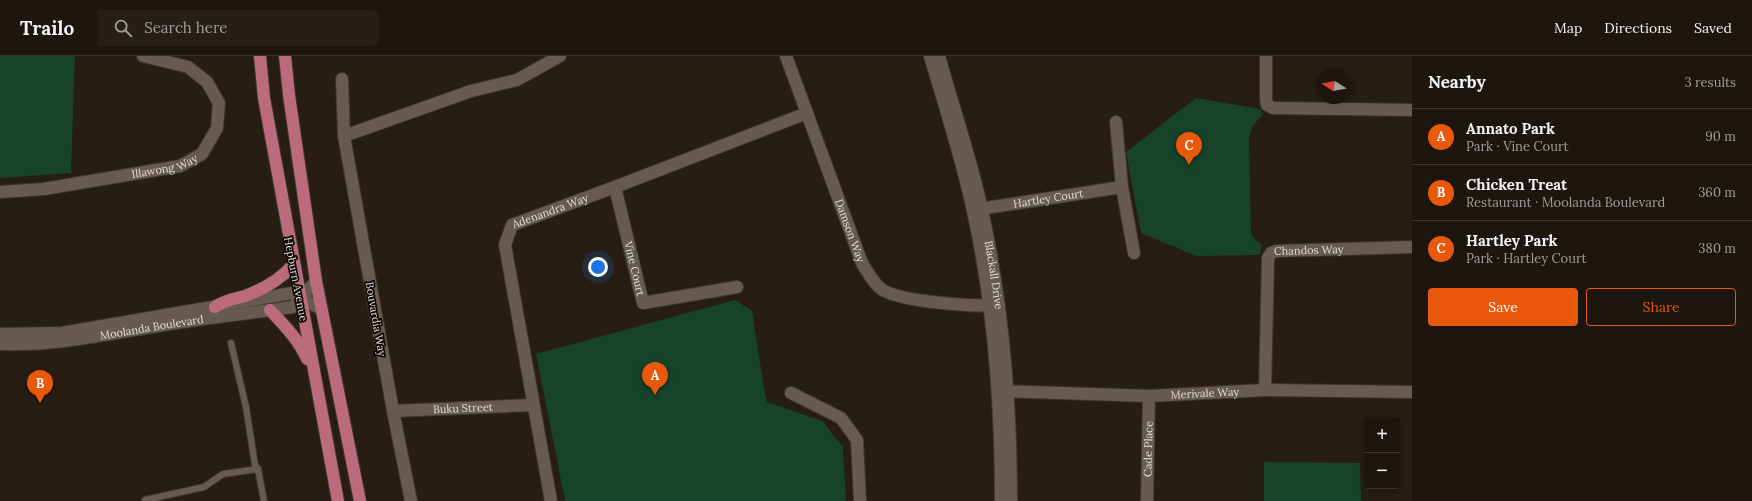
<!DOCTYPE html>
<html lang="en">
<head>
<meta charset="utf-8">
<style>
  :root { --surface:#1d160e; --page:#251f17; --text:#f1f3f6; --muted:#a09f9e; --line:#3b352e; --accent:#ea580c }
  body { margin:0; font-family:Lora,serif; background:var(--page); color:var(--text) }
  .controls { position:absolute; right:12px; bottom:12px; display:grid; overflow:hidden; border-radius:4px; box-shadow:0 2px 6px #0003 }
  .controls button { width:36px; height:36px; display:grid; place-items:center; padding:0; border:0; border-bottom:1px solid var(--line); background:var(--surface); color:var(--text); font:20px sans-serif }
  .compass { position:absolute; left:1316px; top:12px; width:36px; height:36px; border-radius:50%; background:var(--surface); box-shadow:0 2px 6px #0003; rotate:281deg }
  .you { position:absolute; left:598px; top:211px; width:14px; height:14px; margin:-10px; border:3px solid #fff; border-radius:50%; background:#1a73e8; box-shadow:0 0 0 6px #1a73e833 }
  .badge { display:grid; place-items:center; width:26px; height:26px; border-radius:50%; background:var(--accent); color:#fff; font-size:13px; font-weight:700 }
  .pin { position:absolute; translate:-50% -33px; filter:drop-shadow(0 1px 2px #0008) }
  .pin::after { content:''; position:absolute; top:21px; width:14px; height:12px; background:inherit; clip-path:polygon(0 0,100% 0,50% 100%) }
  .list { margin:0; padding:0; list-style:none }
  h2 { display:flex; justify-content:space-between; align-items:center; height:52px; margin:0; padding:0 16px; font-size:17px }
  h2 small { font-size:13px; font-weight:400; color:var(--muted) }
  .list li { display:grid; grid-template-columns:26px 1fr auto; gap:12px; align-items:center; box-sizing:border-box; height:56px; padding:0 16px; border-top:1px solid var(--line) }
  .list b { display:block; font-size:15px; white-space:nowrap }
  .list p { margin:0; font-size:13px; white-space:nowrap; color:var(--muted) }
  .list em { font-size:13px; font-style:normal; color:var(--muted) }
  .actions { display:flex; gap:8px; padding:12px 16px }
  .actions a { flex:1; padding:9px 0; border:1px solid var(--accent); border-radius:4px; text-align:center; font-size:14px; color:var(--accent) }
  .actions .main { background:var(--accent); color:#fff }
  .icon { flex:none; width:22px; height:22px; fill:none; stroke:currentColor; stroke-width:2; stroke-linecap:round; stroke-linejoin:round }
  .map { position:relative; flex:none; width:1412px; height:445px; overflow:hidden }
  header { display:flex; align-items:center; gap:24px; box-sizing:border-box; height:56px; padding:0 20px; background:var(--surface); border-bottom:1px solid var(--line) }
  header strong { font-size:19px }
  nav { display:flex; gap:22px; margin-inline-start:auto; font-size:14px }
  .search { width:280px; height:36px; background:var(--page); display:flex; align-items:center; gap:10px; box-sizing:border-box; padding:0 14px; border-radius:4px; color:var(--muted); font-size:15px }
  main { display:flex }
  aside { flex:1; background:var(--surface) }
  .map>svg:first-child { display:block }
  .green { fill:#17432a }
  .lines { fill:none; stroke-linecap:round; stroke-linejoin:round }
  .lane-casing { stroke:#3e3630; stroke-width:8 }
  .street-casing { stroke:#3e3630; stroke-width:14 }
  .secondary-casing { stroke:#3e3630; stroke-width:14 }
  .primary-casing { stroke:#3e3630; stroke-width:14 }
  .lane { stroke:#675b4f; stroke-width:6 }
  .street { stroke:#675b4f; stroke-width:12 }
  .secondary { stroke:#675b4f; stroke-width:12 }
  .primary { stroke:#bc6b7f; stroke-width:12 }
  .labels { text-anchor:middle; stroke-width:3.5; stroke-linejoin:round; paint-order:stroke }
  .street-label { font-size:11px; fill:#e3dcd5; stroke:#0d0805 }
</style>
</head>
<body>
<header>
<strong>Trailo</strong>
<div class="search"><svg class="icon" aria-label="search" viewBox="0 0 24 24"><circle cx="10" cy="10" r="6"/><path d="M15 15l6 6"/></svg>Search here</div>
<nav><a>Map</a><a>Directions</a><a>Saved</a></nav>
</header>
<main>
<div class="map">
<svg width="1412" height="445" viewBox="0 0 1412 445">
  <rect width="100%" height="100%" fill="#271d13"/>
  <g class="green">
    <polygon points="0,0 75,0 71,117 0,122"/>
    <polygon points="1196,42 1260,53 1263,59 1253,69 1249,81 1251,178 1256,185 1262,188 1260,199 1196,200 1141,177 1126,96"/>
    <polygon points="735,244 752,255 764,332 767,346 822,365 843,391 846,445 565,445 536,298"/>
    <polygon points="1264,406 1360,407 1361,445 1264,445"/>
  </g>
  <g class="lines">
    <g class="lane-casing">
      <g id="lane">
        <polyline points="231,287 246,351 255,409 258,413 264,445"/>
        <polyline points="145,444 204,431 223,418 258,413"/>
      </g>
    </g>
    <g class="street-casing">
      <g id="street">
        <path id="s1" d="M786 0 862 207C867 215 873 226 880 232 896 246 976 251 999 249"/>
        <polyline points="1266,0 1266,43 1267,49 1273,52 1412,54"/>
        <polyline points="342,23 344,80"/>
        <polyline points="1116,66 1122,131 1134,197"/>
        <path id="s2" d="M615 131 643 247 737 231"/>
        <path id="s3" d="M0 136 44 133 180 110 202 98 217 72 219 47 207 26 188 11 143 0"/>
        <path id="s4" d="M973 154 1122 131"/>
        <path id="s5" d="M1265 334 1268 202 1271 197 1276 195 1412 191"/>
        <path id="s6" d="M998 335 1149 340 1265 334 1412 336"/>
        <polyline points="791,337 841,362 857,384 860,445"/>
        <path id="s7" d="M393 355 533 349"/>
        <polyline points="411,445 393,355 344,80 471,35 517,24 560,0"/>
        <path id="s8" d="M551 445 505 189 512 169 615 131 807 57"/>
        <path id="s9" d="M1147 445 1149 340"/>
      </g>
    </g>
    <g class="secondary-casing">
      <g id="secondary">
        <path d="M930 0C945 51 962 103 973 155 994 250 1001 348 1001 445"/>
        <path id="s10" d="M939 0C953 51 971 102 982 154 1003 249 1011 348 1011 445"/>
        <polyline points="0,278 62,277 292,237 321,253"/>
        <path id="s11" d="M0 288C56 290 108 278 163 269 206 262 249 257 293 251L316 225"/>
      </g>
    </g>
    <g class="primary-casing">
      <g id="primary">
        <polyline points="260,0 264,42 338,445"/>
        <polyline points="285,0 289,39 316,225 360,445"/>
        <path d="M215 251C225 244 234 243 245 240 264 233 280 224 293 209"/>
        <path d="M270 254C284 269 299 284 307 303"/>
      </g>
    </g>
    <use href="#lane" class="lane"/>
    <use href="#street" class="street"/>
    <use href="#secondary" class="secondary"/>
    <use href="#primary" class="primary"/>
  </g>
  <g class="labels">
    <g class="street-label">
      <text dy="4" stroke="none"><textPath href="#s3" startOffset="167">Illawong Way</textPath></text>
      <text dy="4" stroke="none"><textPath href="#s4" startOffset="76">Hartley Court</textPath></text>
      <text dy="4" stroke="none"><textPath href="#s8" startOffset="322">Adenandra Way</textPath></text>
      <text dy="4" stroke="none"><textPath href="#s1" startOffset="186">Damson Way</textPath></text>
      <text dy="4" stroke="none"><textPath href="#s5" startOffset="176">Chandos Way</textPath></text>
      <text dy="4" stroke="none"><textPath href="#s2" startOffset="84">Vine Court</textPath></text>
      <text dy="4" stroke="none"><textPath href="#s10" startOffset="226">Blackall Drive</textPath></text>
      <text transform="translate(296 223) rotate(79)" y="4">Hepburn Avenue</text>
      <text transform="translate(376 263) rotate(80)" y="4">Bouvardia Way</text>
      <text dy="4" stroke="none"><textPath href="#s11" startOffset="153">Moolanda Boulevard</textPath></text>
      <text dy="4" stroke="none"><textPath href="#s6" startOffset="207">Merivale Way</textPath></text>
      <text dy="4" stroke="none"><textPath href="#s7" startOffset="70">Buku Street</textPath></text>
      <text dy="4" stroke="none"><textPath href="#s9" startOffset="52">Cade Place</textPath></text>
    </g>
  </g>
</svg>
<div class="controls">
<button>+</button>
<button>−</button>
</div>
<svg class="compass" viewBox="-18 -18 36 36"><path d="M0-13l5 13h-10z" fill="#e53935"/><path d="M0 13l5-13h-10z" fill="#a09f9e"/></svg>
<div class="you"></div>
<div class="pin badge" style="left:655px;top:339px">A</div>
<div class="pin badge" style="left:40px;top:347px">B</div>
<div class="pin badge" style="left:1189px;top:109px">C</div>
</div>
<aside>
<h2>Nearby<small>3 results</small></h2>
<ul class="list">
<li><span class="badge">A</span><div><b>Annato Park</b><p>Park · Vine Court</p></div><em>90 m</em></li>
<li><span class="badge">B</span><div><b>Chicken Treat</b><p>Restaurant · Moolanda Boulevard</p></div><em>360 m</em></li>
<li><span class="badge">C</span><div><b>Hartley Park</b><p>Park · Hartley Court</p></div><em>380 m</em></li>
</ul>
<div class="actions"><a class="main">Save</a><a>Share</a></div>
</aside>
</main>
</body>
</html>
